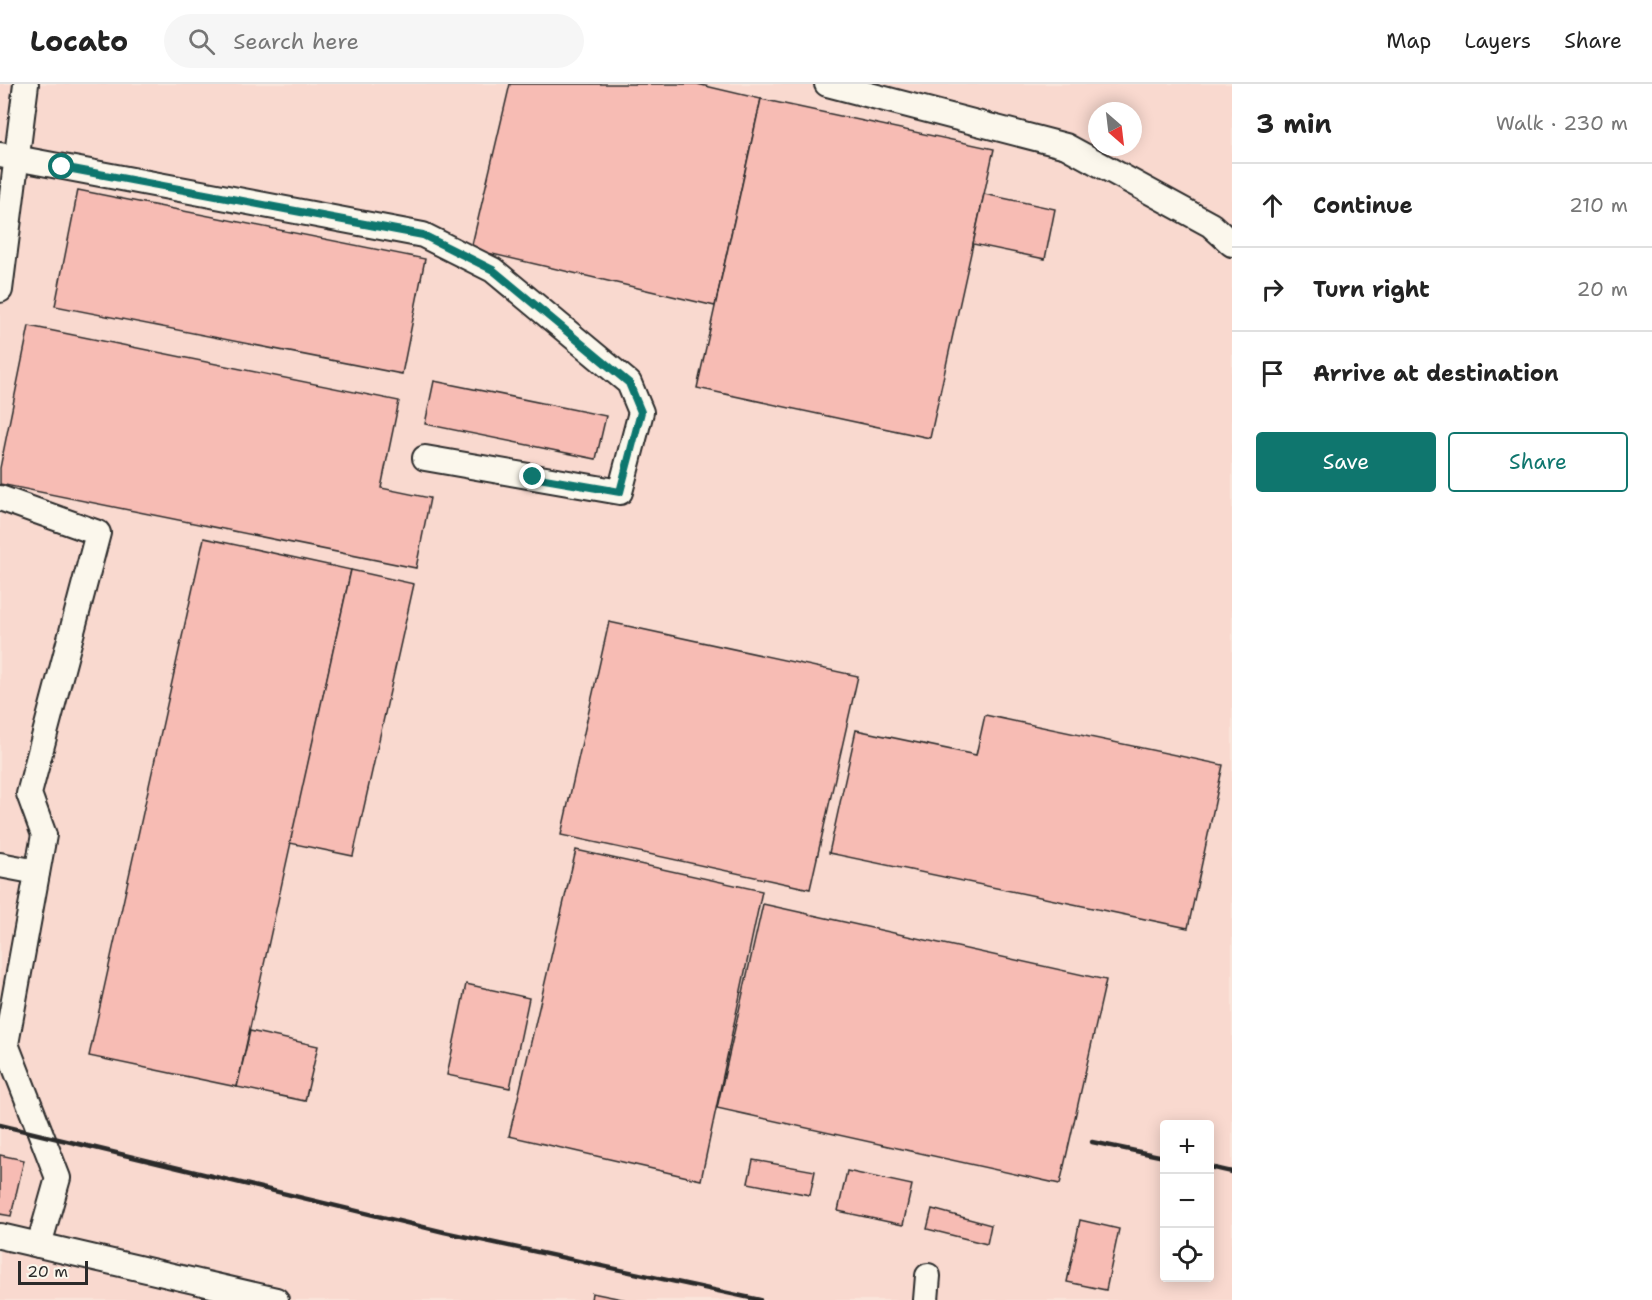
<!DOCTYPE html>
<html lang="en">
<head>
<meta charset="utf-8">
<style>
  :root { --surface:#fff; --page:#f6f6f6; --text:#222; --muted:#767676; --line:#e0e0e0; --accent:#0f766e }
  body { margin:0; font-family:"Shantell Sans",sans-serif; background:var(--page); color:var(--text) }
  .controls { position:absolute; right:18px; bottom:18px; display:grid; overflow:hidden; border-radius:6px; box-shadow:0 3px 15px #0003 }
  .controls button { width:54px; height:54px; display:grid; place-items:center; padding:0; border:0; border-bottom:2px solid var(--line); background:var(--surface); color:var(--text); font:30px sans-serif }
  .compass { position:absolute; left:1088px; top:18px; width:54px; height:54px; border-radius:50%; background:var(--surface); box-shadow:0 3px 15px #0003; rotate:152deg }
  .scale { position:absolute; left:18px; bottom:15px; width:70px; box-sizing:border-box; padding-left:6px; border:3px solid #2b2b2b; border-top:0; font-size:16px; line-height:21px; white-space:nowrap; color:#2b2b2b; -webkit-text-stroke:4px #fbf7ec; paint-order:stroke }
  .stop { position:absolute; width:18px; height:18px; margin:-14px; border:4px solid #0f766e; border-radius:50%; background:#fff }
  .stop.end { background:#0f766e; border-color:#fff; box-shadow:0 2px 6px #0008 }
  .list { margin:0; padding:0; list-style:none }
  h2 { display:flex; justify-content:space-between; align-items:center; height:78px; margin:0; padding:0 24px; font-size:26px }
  h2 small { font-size:20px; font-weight:400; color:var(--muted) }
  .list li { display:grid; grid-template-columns:39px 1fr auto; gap:18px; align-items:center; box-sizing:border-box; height:84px; padding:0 24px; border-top:2px solid var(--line) }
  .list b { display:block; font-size:22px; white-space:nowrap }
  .list em { font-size:20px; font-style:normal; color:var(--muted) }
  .actions { display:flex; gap:12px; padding:18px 24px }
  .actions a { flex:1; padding:14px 0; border:2px solid var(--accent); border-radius:6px; text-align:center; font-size:21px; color:var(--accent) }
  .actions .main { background:var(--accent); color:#fff }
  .icon { flex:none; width:33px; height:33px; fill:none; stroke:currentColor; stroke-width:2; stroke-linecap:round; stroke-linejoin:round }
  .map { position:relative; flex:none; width:1232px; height:1216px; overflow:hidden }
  header { display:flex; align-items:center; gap:36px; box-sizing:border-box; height:84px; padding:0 30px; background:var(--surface); border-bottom:2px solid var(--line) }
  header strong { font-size:28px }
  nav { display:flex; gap:33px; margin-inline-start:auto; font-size:21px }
  .search { width:420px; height:54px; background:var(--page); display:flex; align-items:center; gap:15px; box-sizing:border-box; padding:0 21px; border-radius:33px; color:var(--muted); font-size:22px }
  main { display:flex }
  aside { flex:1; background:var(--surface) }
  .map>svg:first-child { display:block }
  .built { fill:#f9d9cf; fill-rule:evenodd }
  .building { fill:#f7bcb4; stroke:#2b2b2b; stroke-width:1.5 }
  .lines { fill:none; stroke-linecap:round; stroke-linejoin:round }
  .minor-casing { stroke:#2b2b2b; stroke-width:28 }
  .minor { stroke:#fbf7ec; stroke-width:24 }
  .rail { stroke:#2b2b2b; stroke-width:4.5 }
  .route { stroke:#0f766e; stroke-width:8 }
</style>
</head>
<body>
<header>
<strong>Locato</strong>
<div class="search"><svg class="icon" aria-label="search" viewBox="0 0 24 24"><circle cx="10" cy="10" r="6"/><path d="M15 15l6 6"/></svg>Search here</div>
<nav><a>Map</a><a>Layers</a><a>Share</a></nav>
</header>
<main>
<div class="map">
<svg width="1232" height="1216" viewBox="0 0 1232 1216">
  <rect width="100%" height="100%" fill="#fae5db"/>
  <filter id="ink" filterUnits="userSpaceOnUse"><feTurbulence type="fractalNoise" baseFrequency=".0167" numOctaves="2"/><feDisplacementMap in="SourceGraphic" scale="12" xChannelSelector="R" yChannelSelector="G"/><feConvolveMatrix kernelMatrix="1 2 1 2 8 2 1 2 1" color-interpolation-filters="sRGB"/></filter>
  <g filter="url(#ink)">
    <path class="built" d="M0 0H1232V1216H0ZM1097 27H1133V63H1097ZM1164 1040H1210V1194H1164Z"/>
    <g class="building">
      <polygon points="510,0 697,0 761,15 715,222 471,165"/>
      <polygon points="761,15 994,65 930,354 697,304"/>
      <polygon points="78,106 425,175 402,290 55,222"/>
      <polygon points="984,110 1055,125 1045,175 973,160"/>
      <polygon points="29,242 399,317 381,404 430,414 416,484 0,400 0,384"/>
      <polygon points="434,297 606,332 596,375 425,340"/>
      <polygon points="204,454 351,486 237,1003 89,972"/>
      <polygon points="351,486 414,500 353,772 290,759"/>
      <polygon points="609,538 858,592 810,805 561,751"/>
      <polygon points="985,631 1223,681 1188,844 829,769 856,646 976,671"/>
      <polygon points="576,766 762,807 701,1096 509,1052"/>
      <polygon points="763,820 1106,896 1060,1100 717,1024"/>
      <polygon points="466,900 529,914 510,1004 447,991"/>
      <polygon points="250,947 318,962 305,1017 237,1003"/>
      <polygon points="0,1071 24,1076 11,1132 0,1130"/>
      <polygon points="753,1076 815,1087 810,1111 748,1099"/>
      <polygon points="847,1087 912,1101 903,1141 838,1127"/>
      <polygon points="932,1125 991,1141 987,1160 927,1145"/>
      <polygon points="1080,1136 1119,1145 1106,1206 1067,1198"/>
      <polygon points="592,1209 627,1216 591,1216"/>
    </g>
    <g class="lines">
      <g class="minor-casing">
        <g id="minor">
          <polyline points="827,0 1066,62 1211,141 1232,160"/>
          <polyline points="0,71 423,151 493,186 629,299 641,328 620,408 425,374"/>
          <polyline points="0,206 26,0"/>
          <polyline points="0,414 98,449 29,710 44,751 6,960 58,1094 39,1161"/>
          <polyline points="0,781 37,788"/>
          <polyline points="0,1152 276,1216"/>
          <polyline points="926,1216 928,1192"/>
        </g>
      </g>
      <use href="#minor" class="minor"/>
      <g class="rail">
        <polyline points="0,1041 444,1148 760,1216"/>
        <polyline points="1092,1058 1164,1073"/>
        <polyline points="1210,1083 1232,1088"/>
      </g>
    </g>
  </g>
  <g class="lines" filter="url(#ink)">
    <polyline class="route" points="62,83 423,151 493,186 629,299 641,328 620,408 533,393"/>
  </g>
</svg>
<div class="controls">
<button>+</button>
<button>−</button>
<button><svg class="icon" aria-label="locate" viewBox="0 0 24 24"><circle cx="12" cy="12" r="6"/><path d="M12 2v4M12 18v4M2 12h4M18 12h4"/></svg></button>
</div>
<svg class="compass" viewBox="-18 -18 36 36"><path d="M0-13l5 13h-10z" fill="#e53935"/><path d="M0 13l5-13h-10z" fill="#767676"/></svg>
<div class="scale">20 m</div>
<div class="stop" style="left:62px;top:83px"></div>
<div class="stop end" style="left:533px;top:393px"></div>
</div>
<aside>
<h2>3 min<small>Walk · 230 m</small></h2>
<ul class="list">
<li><svg class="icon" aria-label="ahead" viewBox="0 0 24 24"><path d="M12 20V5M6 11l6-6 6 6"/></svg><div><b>Continue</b></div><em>210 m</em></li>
<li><svg class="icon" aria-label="right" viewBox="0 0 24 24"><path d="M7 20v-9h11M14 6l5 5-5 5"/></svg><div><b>Turn right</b></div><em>20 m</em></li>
<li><svg class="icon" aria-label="arrive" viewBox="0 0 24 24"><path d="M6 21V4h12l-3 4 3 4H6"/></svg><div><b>Arrive at destination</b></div></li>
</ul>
<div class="actions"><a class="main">Save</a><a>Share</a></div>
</aside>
</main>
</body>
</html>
